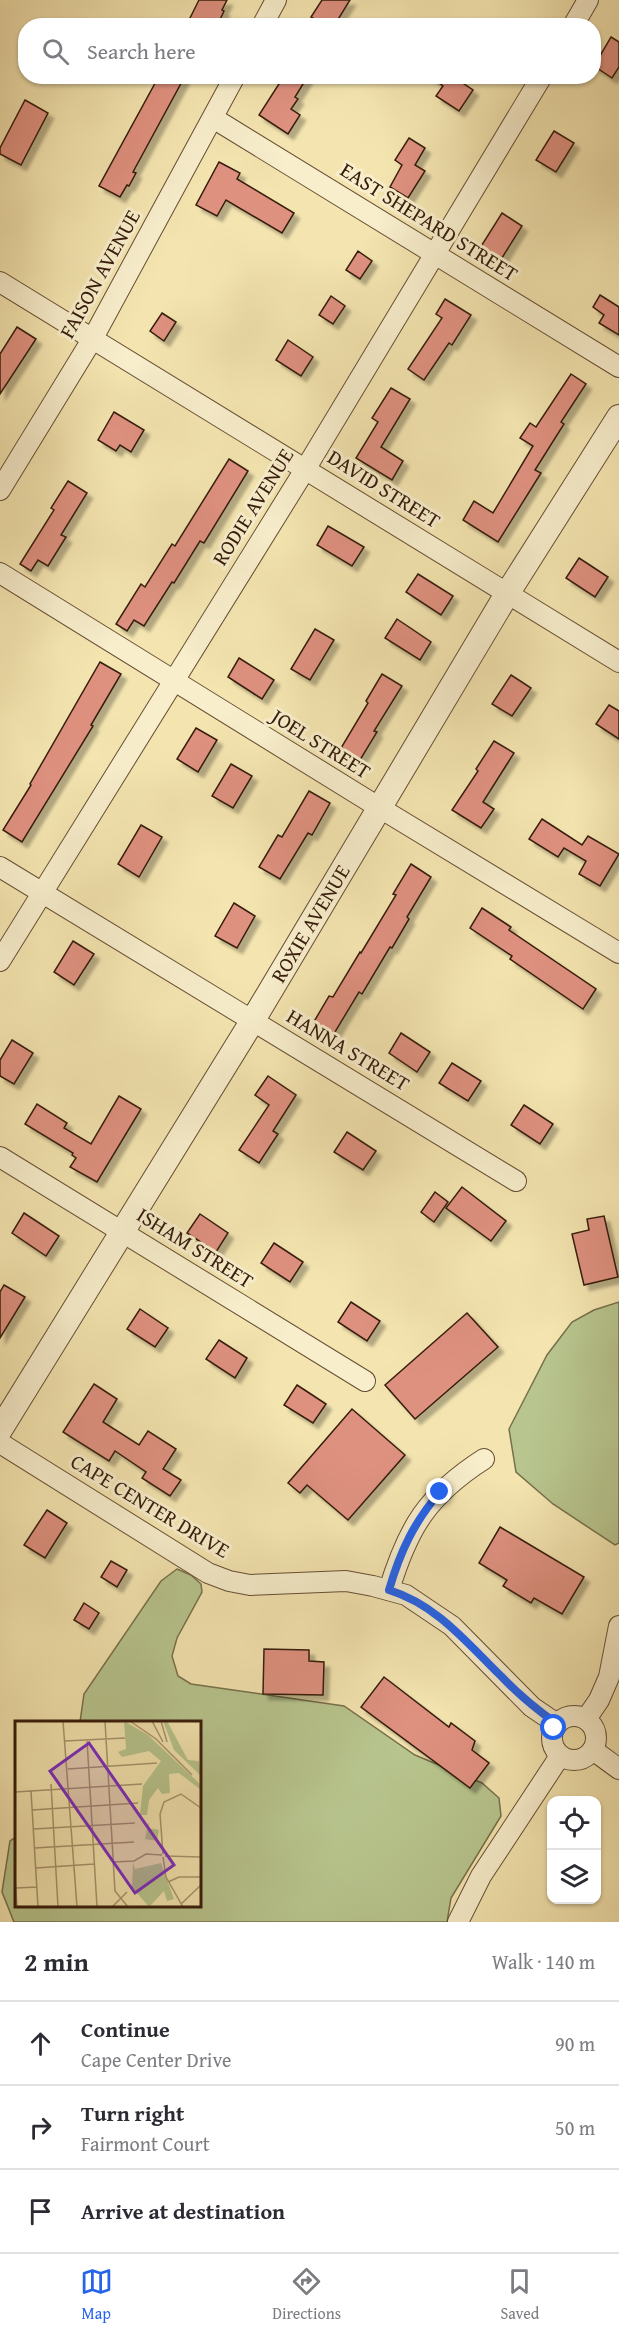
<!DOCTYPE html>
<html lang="en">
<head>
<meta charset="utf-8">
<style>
  :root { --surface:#fff; --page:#f7f7f7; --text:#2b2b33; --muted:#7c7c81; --line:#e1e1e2; --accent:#2563eb }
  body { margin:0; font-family:"Gentium Book Plus",serif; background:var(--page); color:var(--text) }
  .controls { position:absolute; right:18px; bottom:18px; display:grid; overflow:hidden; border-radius:12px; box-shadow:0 2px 4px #0004 }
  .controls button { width:54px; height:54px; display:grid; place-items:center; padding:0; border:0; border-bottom:2px solid var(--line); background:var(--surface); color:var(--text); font:30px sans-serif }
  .stop { position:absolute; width:18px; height:18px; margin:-14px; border:4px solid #2563eb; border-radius:50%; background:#fff }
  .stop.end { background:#2563eb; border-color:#fff; box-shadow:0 2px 6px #0008 }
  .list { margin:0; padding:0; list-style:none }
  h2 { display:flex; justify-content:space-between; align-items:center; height:78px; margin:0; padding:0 24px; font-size:26px }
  h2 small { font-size:20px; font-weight:400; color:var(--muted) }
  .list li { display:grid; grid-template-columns:39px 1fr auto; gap:18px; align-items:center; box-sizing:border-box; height:84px; padding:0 24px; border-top:2px solid var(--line) }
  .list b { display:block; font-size:22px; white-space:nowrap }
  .list p { margin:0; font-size:20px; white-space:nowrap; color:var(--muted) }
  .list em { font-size:20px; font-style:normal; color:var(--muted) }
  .icon { flex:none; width:33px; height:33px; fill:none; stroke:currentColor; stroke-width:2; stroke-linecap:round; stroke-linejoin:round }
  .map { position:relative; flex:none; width:619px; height:1922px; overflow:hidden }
  .search { position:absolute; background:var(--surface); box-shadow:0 2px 4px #0004; left:18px; right:18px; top:18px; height:66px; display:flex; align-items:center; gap:15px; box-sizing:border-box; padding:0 21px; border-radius:24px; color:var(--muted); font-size:22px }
  .sheet { height:330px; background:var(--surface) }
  nav { display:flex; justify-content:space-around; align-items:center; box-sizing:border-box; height:84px; border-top:2px solid var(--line); background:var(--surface); font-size:16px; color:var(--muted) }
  nav a { display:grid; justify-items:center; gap:3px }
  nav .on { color:var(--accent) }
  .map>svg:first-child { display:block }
  .green { fill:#b8c58e; stroke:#77704c; stroke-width:1.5 }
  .building { fill:#df9180; stroke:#361c0b; stroke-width:1.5; filter:url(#shadow) }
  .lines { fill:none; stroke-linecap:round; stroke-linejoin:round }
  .minor-casing { stroke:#664e34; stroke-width:22 }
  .tertiary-casing { stroke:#664e34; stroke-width:26 }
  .minor { stroke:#f8eecc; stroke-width:20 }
  .tertiary { stroke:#f8eecc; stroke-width:24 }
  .route { stroke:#2563eb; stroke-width:8 }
  .labels { text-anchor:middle; stroke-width:6; stroke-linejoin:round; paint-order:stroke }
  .street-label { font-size:21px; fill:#361c0b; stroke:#f8eecc }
  .inset-road { fill:none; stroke:#a8956e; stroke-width:1.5 }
  .view { fill:#7b2cbf; fill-opacity:0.15; stroke:#7b2cbf; stroke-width:3 }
  .inset-edge { fill:none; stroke:#361c0b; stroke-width:3 }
</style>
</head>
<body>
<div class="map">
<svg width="619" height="1922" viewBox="0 0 619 1922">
  <defs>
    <filter id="shadow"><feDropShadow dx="5.5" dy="5.5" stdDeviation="1.5" flood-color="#0004"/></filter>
  </defs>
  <rect width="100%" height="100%" fill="#f4e5b0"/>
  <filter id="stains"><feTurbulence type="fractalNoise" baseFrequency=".00333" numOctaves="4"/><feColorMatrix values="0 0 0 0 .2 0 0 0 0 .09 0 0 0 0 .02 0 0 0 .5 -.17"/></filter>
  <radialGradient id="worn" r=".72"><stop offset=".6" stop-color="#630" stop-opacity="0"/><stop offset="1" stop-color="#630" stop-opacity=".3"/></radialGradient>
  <g class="green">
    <polygon points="619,1302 619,1543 615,1545 553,1504 516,1472 509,1429 547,1355 572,1322 594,1310"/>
    <polygon points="177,1569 191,1575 201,1584 202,1592 177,1638 172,1656 178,1676 191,1684 344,1706 415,1755 482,1783 499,1798 501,1816 451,1898 447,1922 14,1922 2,1892 10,1841 16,1837 16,1906 200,1906 200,1722 80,1722 84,1694 161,1581"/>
  </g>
  <g class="building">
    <polygon points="199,0 227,0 222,10 224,11 217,26 186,26"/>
    <polygon points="322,0 350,0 334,26 325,26 311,17"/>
    <polygon points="611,37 619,42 619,67 612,78 594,66"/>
    <polygon points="159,76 185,76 133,172 136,173 129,186 127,185 120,197 99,186"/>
    <polygon points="284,76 308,76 295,97 298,99 291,109 300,115 288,134 259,115"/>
    <polygon points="429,76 452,76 473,90 459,111 436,96 443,86"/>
    <polygon points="25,100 48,113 21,165 0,154 0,148"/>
    <polygon points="554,131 574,143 556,172 536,160"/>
    <polygon points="409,138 425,148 415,165 425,171 408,198 390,187 402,165 395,160"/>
    <polygon points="219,162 240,173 237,179 294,213 282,233 226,200 217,216 196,205"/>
    <polygon points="502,213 522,226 500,261 480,248"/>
    <polygon points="358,251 372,261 360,279 346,270"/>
    <polygon points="600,295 619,307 619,335 599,323 604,315 593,307"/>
    <polygon points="331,296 345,306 333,324 319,315"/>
    <polygon points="445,299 471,315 452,345 449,343 424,380 408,369 442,318 436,314"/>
    <polygon points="162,313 176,322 164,341 150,331"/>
    <polygon points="17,327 36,339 0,394 0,354"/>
    <polygon points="288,340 313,357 301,376 276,360"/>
    <polygon points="571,374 586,384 561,422 564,424 535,470 541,473 498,542 463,520 474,501 493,513 533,446 520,438 530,423 536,427"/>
    <polygon points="391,388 410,399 381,447 403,461 392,480 356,458 378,422 372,418"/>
    <polygon points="114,412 144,430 131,452 120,445 116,451 98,440"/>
    <polygon points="229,459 248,471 204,543 200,541 174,583 172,582 144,626 134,620 127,631 116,624 141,584 145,587 172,544 175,546"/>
    <polygon points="68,481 87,493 61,535 66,537 48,566 38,560 31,571 20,564 54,510 51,508"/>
    <polygon points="328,526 364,547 352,566 317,545"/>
    <polygon points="579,558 608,577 595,597 566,578"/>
    <polygon points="418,574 453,596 441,615 406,592"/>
    <polygon points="397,619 431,642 420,660 385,638"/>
    <polygon points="315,629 334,640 310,680 291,669"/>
    <polygon points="239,658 274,680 262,699 228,677"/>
    <polygon points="100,662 121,674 91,725 93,726 22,842 3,830 31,785 30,784"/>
    <polygon points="382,674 402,686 374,731 377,732 360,760 341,748 368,703 366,701"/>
    <polygon points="511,675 531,688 512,716 492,704"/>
    <polygon points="609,705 619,711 619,739 596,724"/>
    <polygon points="196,728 217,740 198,772 177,759"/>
    <polygon points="494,741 514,753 483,802 494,809 481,828 452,810 478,771 476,769"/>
    <polygon points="231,764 252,776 233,808 212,796"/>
    <polygon points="309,791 330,803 312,835 308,833 280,879 259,867 278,835 282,837"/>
    <polygon points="542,819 582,845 588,836 619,854 600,886 579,874 586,861 564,848 558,857 529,839"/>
    <polygon points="141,825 162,837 139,877 118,864"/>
    <polygon points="411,864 431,877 407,917 409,919 392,948 390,947 362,994 359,992 332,1037 312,1025 329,996 333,997 360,952 361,953 396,895 393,894"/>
    <polygon points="234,903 255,916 237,948 215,936"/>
    <polygon points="482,908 511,927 509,930 596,989 583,1009 510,959 512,956 470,928"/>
    <polygon points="73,941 94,954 74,985 54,972"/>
    <polygon points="401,1033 430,1052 417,1072 389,1053"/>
    <polygon points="12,1040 33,1053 14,1084 0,1076 0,1060"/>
    <polygon points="452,1063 481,1081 468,1101 439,1083"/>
    <polygon points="268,1076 296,1095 273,1131 278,1134 259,1163 239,1150 269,1105 255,1095"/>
    <polygon points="119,1096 141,1109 97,1182 70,1167 76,1158 72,1155 73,1153 25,1124 37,1104 67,1123 64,1128 91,1144"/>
    <polygon points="524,1105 553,1124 540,1144 511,1125"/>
    <polygon points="347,1132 376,1151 363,1170 334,1152"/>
    <polygon points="462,1187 506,1221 491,1241 446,1208"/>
    <polygon points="435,1192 448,1202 434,1222 421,1212"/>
    <polygon points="24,1213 59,1236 46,1256 12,1233"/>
    <polygon points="200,1214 228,1233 216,1252 187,1233"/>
    <polygon points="604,1216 618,1277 584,1285 572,1234 589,1230 587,1219"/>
    <polygon points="274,1243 303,1262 290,1282 261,1263"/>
    <polygon points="4,1285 25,1297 0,1338 0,1292"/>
    <polygon points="351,1302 380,1321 367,1341 338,1322"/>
    <polygon points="140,1309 168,1328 155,1347 127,1329"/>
    <polygon points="467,1313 498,1347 415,1419 385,1385"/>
    <polygon points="219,1340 247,1358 235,1378 206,1359"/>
    <polygon points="94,1384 117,1399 103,1422 139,1445 148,1431 176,1449 163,1469 181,1480 170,1496 142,1478 146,1472 115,1451 109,1461 63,1432"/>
    <polygon points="297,1385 326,1404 313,1423 284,1405"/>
    <polygon points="352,1409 405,1455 348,1520 307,1485 300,1493 288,1483"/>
    <polygon points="47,1510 67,1523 45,1558 24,1545"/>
    <polygon points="500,1527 584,1577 562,1614 534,1598 531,1603 503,1586 507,1580 479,1563"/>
    <polygon points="111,1561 127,1570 117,1587 101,1577"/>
    <polygon points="84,1603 99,1613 89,1629 74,1620"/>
    <polygon points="264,1649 309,1650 309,1661 324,1662 323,1695 263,1694"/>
    <polygon points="384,1677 449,1727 451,1723 475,1741 472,1750 489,1763 470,1788 361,1707"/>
  </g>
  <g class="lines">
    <g class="minor-casing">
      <g id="minor">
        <polyline points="262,26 276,0"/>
        <polyline points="573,26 588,0"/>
        <polyline points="213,118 619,367"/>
        <polyline points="0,282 619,662"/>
        <polyline points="0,490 93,338 235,76"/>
        <polyline points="0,573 380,808 619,953"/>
        <polyline points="0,867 516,1181"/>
        <polyline points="0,961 306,468 542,76"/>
        <polyline points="0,1157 365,1381"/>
        <polyline points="0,1443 208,1573 229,1581 250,1585 346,1581 373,1586 406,1595 452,1626 532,1707 557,1724"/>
        <path d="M389 1590C408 1527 428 1495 484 1459"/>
        <circle cx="574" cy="1738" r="22"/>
        <polyline points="586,1719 599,1700 609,1677 619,1626"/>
        <polyline points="593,1750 619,1769"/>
        <polyline points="458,1922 481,1876 560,1756"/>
      </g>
    </g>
    <g class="tertiary-casing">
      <g id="tertiary">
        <path id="s1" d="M0 1430 253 1020 507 594 619 417"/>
      </g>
    </g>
    <use href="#minor" class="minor"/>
    <use href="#tertiary" class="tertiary"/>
  </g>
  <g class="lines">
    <path class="route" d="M440 1492C414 1522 400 1552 389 1590 437 1605 466 1642 501 1676 518 1694 536 1709 557 1724L554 1728"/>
  </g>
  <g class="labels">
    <g class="street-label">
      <text transform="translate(429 222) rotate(32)" y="7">EAST SHEPARD STREET</text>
      <text transform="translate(100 274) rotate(-61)" y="7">FAISON AVENUE</text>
      <text transform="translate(384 489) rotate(32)" y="7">DAVID STREET</text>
      <text transform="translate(253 507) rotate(-58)" y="7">RODIE AVENUE</text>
      <text transform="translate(321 744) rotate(32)" y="7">JOEL STREET</text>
      <text dy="7" stroke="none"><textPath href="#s1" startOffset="594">ROXIE AVENUE</textPath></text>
      <text transform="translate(348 1050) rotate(31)" y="7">HANNA STREET</text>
      <text transform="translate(195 1248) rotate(32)" y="7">ISHAM STREET</text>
      <text transform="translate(150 1506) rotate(31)" y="7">CAPE CENTER DRIVE</text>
    </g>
  </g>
  <g transform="translate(15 1721)">
    <rect width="186" height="186" fill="#f4e5b0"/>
    <path d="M109 0 133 14 186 64V69L164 52 154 53 155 72 147 73 143 67 134 79 132 94H125L128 65 146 40 134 30 107 36 103 31 111 28ZM148 0H152L173 39 184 40 186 55 159 29ZM134 100V107L144 109 142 120 130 118ZM118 141 120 148 146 142 159 178 152 180 149 170 134 186 117 166Z" fill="#b8c58e"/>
    <path class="inset-road" d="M48 0 62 186M90 0 100 170 113 186M115 0 141 18 177 54M137 0 148 21M146 0 152 21M72 19 82 186M50 20 110 17M53 48 142 42M36 63 43 186M16 70 23 186M0 71 127 63M17 89 123 82M19 108 120 102M20 127 119 121M148 133 145 93 149 81 166 73 186 87M150 135 186 136M148 136 151 156 168 186M98 141 119 140 131 133 147 134M21 147 79 143M0 155 2 186M153 161 164 156H186M1 167 22 166M166 183 186 164M97 186 112 171"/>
    <path class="view" d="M74 22 159 144 120 172 35 50Z"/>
    <rect width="186" height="186" class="inset-edge"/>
  </g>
  <rect width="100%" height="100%" filter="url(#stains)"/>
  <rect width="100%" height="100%" fill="url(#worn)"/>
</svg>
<div class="controls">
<button><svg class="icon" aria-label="locate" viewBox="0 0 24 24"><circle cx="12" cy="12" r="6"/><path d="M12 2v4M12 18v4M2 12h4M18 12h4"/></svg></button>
<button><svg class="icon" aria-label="layers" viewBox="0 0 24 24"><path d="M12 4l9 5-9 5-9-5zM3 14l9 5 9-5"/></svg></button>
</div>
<div class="stop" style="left:554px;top:1728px"></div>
<div class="stop end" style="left:440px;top:1492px"></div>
<div class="search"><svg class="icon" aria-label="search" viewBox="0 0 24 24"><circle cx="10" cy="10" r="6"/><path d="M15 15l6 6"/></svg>Search here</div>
</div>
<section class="sheet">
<h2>2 min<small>Walk · 140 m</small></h2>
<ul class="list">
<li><svg class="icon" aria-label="ahead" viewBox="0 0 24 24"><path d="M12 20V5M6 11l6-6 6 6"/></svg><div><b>Continue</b><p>Cape Center Drive</p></div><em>90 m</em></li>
<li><svg class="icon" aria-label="right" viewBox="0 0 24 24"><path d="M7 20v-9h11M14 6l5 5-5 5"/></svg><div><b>Turn right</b><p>Fairmont Court</p></div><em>50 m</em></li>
<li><svg class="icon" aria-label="arrive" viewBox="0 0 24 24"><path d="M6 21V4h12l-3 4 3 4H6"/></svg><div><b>Arrive at destination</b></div></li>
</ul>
</section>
<nav>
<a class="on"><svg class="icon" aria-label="map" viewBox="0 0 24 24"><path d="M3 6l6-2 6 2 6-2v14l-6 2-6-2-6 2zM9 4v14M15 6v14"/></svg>Map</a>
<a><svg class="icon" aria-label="directions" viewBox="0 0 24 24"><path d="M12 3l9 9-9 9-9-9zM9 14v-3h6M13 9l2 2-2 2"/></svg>Directions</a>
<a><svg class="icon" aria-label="saved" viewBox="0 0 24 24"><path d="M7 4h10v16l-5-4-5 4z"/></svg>Saved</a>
</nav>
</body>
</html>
